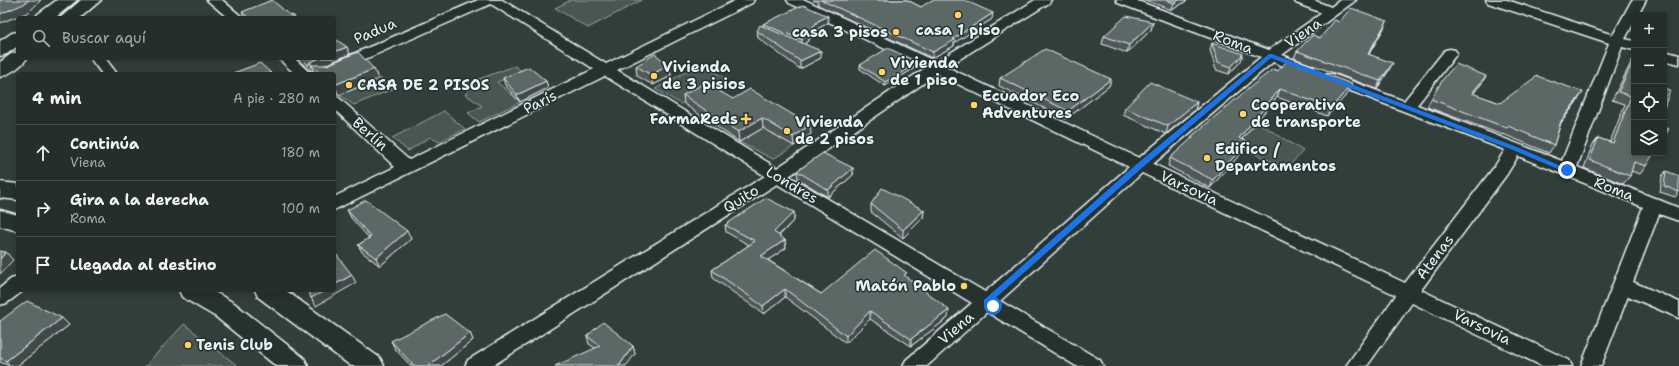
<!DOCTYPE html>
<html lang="es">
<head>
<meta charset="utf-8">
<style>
  :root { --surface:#262e2b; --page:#323a37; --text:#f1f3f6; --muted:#a4a8a9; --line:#424a47 }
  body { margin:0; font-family:"Shantell Sans",sans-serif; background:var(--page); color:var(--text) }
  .controls { position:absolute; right:12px; top:12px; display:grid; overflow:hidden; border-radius:4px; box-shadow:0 2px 6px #0003 }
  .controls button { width:36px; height:36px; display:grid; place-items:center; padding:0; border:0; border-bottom:1px solid var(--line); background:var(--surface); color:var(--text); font:20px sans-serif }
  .stop { position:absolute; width:12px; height:12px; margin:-9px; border:3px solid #1a73e8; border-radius:50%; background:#fff }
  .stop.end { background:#1a73e8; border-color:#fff; box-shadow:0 1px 4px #0008 }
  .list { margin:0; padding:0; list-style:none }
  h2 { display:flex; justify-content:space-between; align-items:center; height:52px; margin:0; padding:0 16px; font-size:17px }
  h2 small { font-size:13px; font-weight:400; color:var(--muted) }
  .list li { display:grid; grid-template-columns:26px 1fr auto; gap:12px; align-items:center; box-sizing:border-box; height:56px; padding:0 16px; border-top:1px solid var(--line) }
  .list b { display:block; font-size:15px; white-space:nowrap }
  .list p { margin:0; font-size:13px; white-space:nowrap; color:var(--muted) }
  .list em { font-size:13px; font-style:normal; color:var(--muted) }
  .icon { flex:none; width:22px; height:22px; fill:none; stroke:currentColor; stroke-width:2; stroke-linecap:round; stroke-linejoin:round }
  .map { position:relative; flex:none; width:1679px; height:366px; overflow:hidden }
  .search { position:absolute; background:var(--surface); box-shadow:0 2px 6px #0003; left:16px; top:16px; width:320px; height:44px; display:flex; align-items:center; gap:10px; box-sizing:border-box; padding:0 14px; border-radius:4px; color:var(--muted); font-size:15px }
  .panel { position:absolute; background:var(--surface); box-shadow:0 2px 6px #0003; left:16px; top:72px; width:320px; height:220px; border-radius:4px }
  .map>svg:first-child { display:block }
  .green { fill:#495651; stroke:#98a4a4 }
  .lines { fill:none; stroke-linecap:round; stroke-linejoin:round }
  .street-casing { stroke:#e8f1f8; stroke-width:3 }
  .secondary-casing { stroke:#e8f1f8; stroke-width:3 }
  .primary-casing { stroke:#e8f1f8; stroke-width:3 }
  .street { fill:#26332d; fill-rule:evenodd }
  .secondary { fill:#26332d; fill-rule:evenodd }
  .primary { fill:#26332d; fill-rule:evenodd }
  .wall { fill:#4f5957; stroke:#e8f1f8 }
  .shaded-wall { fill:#404947; stroke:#e8f1f8 }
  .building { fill:#5c6865; stroke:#e8f1f8 }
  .route { fill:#1a73e8 }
  .poi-dot { fill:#ffd166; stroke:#26332d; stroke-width:1.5 }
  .labels { text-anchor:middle; stroke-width:3; stroke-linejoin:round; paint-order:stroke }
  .poi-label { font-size:15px; font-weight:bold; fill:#e8f1f8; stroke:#26332d; text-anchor:start }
  .street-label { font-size:15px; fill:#e8f1f8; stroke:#26332d }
</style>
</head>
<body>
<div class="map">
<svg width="1679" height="366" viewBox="0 0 1679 366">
  <rect width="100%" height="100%" fill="#323e39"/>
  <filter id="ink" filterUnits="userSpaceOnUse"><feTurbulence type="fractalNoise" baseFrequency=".025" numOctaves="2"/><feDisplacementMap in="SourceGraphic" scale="8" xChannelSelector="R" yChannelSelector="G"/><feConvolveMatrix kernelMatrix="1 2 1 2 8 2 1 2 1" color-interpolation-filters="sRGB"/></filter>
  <g filter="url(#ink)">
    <g class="green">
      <polygon points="571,0 642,0 588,28 555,8"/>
      <polygon points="700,64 727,79 681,104 655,89"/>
      <polygon points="515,66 523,72 497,82 520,102 479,122 468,113 482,106 465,94 469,92 462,85"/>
      <polygon points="380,78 395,88 354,105 339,95"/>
      <polygon points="444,111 465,129 439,142 430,137 408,151 392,138"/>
      <polygon points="1259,123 1303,151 1287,168 1205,132 1250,129"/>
      <polygon points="763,128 794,146 773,159 739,142"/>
      <polygon points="184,324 238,366 145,366"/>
    </g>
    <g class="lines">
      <g class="street-casing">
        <g id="street">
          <polygon points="207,0 222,0 243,18 228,18"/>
          <path d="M478 0H502L606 64 736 0H754L752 3 617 70 777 168 925 68 789 3 787 0H805L936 62 1035 0H1051L1049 3 947 67 1139 158 1261 57 1118 3 1116 0H1135L1269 50 1322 13 1296 3 1294 0H1313L1331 7 1340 0H1356L1282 55 1313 67 1315 70 1313 73C1301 76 1285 66 1273 62L1153 164 1405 283 1495 166 1505 150 1325 81 1323 78 1325 75 1330 74 1335 75 1404 101 1445 50 1450 49 1455 50 1457 53 1455 56 1417 105 1562 161 1609 43 1488 3 1486 0H1507L1613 35 1632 0H1646L1638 15H1634V22L1625 39 1634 41V50L1622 47 1577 167 1679 208V221L1659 214 1633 282 1679 302V318L1628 296 1601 366H1581L1643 207 1518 156 1507 174 1421 290 1569 360 1572 366H1542L1412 303 1367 366H1346L1396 295 1142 173 1000 301 1100 360 1103 366H1076L987 312 927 366H903L906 360 972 303 777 184 492 366H465L468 360 765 176 605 76 334 210V197L395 167 334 109V96L339 98 409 160 594 69 491 4 331 74H312L314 71ZM937 74 1129 167 985 292 789 176Z"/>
          <polygon points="1664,51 1679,55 1679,64 1664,60"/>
          <polygon points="90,58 105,58 117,74 102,74"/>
          <polygon points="278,58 294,58 311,74 295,74"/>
          <polygon points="18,277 18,290 24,290 7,303 0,305 0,288 11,279"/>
        </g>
      </g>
      <g class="secondary-casing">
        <g id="secondary">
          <polygon points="57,0 77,0 55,18 35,18 38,14"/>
          <polygon points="81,0 101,0 80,18 60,18"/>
          <polygon points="18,32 18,46 7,54 0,56 0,41 12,33"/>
          <path d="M18 52V58H27C22 66 10 74 0 77V62L11 54Z"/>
        </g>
      </g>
      <g class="primary-casing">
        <g id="primary">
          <polygon points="0,182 18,184 18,200 0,198"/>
          <polygon points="0,210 18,215 18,231 0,226"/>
          <polygon points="179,290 211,290 234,303 304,358 308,366 276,366 216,317 182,297"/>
          <polygon points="255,290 285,290 380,358 384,366 351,366 258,297"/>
        </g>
      </g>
      <use href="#street" class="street"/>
      <use href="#secondary" class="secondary"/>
      <use href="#primary" class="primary"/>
    </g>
    <g class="wall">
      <polygon points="813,0 907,0 921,7 992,19 954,43 954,46 932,58 818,5 818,2"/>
      <polygon points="1145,0 1188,0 1172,10"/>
      <polygon points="242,12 291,16 295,18 245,18"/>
      <polygon points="1153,22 1151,30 1127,53 1102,44 1104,36"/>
      <polygon points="1339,22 1384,28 1369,54 1389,70 1377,89 1294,58 1297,51 1320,38"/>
      <polygon points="828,23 819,28 805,44 821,58 800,69 758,38 757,31 763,27 763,24"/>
      <polygon points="1212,43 1241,61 1229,74 1216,70 1210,50"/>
      <polygon points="347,47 350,54 323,65 374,69 378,79 339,95 334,91 334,74 315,74 313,70 312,72 296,58 334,58"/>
      <polygon points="1634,57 1634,153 1646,166 1640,174 1631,171 1630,176 1623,184 1584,168 1592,146 1598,138 1610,142 1625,104 1612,100"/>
      <polygon points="669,65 671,76 653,85 637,76 636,66"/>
      <polygon points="860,65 918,66 885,86 860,69"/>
      <polygon points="1278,71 1349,92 1327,116 1277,97 1242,139 1244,150 1210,188 1168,166 1170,158 1191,140 1192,136"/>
      <polygon points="503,78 546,81 548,88 520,102 505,85"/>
      <polygon points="1000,78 1111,79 1109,86 1066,119 999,86"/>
      <polygon points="1482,83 1473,94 1500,103 1578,100 1561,123 1554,145 1549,153 1503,134 1503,135 1427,107 1431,99"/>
      <polygon points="683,95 733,99 811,134 794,146 763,128 739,142 684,104"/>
      <polygon points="1197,102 1195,110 1166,134 1123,115 1125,108"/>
      <polygon points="853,168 853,175 828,197 798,179 797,171"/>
      <polygon points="1666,171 1679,192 1675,197 1660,192 1662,176"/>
      <polygon points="871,204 924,210 923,218 903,238 871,212"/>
      <polygon points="347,210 407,231 411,239 380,266 362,252 358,245 369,238 351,218"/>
      <polygon points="794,212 794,220 779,236 785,240 786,248 768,260 821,294 907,277 948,318 911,346 870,319 846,343 785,297 764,314 713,278 712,270 749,245 726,232 725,225"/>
      <polygon points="0,321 69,325 17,366 9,366 0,362"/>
      <polygon points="470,333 473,340 441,366 411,366 395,349 391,341"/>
      <polygon points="587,336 633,346 635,354 595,348 589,344"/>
    </g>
    <g class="shaded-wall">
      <polygon points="29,0 41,0 29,12 0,23 0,14"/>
      <polygon points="1179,0 1188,0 1172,10 1174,3"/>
      <polygon points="993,13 992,19 954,43 954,46 932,58 933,52"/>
      <polygon points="828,16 828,23 819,28 802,47 802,40 818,21"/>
      <polygon points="1387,21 1384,28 1365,61 1368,54"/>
      <polygon points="1153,22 1151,30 1127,53 1129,45"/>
      <polygon points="347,47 350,54 315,69 312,66 310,62 320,58 334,58 334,52"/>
      <polygon points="821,51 821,58 800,69 800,61"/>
      <polygon points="1243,54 1241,61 1229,74 1231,67"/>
      <polygon points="310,62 313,70 312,72 308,65"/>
      <polygon points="919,63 918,66 885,86 885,82"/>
      <polygon points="1393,63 1389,70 1377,89 1380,81"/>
      <polygon points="669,65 671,76 653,85 651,75"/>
      <polygon points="374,69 378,79 339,95 334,85"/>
      <polygon points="1486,76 1482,83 1467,101 1472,93"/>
      <polygon points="1111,79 1109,86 1066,119 1068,111"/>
      <polygon points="546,81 548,88 520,102 517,95"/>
      <polygon points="1352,84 1349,92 1327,116 1331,108"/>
      <polygon points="1280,89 1277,97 1236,146 1239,138"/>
      <polygon points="1583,92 1578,100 1556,129 1561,121"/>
      <polygon points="1197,102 1195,110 1166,134 1168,126"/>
      <polygon points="762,118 763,128 739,142 738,132"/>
      <polygon points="810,125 811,134 794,146 793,137"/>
      <polygon points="1247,142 1244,150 1210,188 1213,180"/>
      <polygon points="853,168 853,175 828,197 828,190"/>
      <polygon points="924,210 923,218 903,238 903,230"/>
      <polygon points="794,212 794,220 774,240 774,232"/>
      <polygon points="407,231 411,239 380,266 376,258"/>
      <polygon points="785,240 786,248 762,264 761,256"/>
      <polygon points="6,252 13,260 0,274 0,259"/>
      <polygon points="352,275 356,283 316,306 311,298 326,290 334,290 334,285"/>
      <polygon points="785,289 785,297 764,314 763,306"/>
      <polygon points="949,310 948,318 911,346 911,339"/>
      <polygon points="870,311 870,319 846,343 846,336"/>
      <polygon points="62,318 69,325 17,366 11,366 6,361"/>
      <polygon points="470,333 473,340 441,366 428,366"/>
      <polygon points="633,346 635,354 626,366 619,366"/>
    </g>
    <g class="building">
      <polygon points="0,0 29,0 24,4 0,14"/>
      <polygon points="272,0 291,16 293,15 295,18 249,18 242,12"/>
      <polygon points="821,0 907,0 921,7 932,0 964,0 993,13 953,39 955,40 933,52"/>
      <polygon points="1166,0 1179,0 1174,3"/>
      <polygon points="803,5 828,16 818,21 802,40 763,24"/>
      <polygon points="1351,8 1387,21 1368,54 1393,63 1380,81 1297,51 1313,35 1320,38 1335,20 1339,22"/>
      <polygon points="1126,16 1153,22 1129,45 1104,36"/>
      <polygon points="760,25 821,51 800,61 757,31"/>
      <polygon points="334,38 347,47 334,52"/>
      <polygon points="1212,43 1243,54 1231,67 1218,62"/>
      <polygon points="888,48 919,63 885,82 860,65"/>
      <polygon points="1045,49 1111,79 1068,111 1000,78"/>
      <polygon points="358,52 374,69 334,85 334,74 321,74 311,65 327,65"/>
      <polygon points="655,54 669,65 651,75 636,66"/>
      <polygon points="301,58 320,58 310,62 308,65"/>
      <polygon points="1288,60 1352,84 1331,108 1280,89 1239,138 1247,142 1213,180 1170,158 1193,137 1192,136 1259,80 1273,69 1278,71"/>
      <polygon points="1634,60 1634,153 1654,153 1646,166 1634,162 1630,176 1590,160 1598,138 1613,143 1631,96 1618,92"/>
      <polygon points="260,63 272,74 231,74"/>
      <polygon points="1456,64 1486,76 1472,93 1500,103 1537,76 1583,92 1561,121 1554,145 1508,126 1507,128 1431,99 1443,79"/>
      <polygon points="529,67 546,81 517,95 503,78"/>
      <polygon points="1664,77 1666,78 1664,84"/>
      <polygon points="1150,82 1197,102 1168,126 1125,108"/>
      <polygon points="705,83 733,99 750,89 810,125 793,137 762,118 738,132 683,95"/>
      <polygon points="1664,88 1670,90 1664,108"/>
      <polygon points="1664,127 1669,129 1664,137"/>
      <polygon points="823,153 853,168 828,190 797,171"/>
      <polygon points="1666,171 1679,176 1679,192 1664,186"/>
      <polygon points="882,188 924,210 903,230 871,204"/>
      <polygon points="766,198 794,212 774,232 785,240 761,256 821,294 875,250 907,273 904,275 949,310 911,339 870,311 846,336 785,289 763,306 712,270 755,241 725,225"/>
      <polygon points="366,200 407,231 376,258 358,245 371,237 347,210"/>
      <polygon points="0,251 6,252 0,259"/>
      <polygon points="336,254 352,275 334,285 334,255"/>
      <polygon points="308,290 326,290 311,298"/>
      <polygon points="27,301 62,318 6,361 0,358 0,321"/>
      <polygon points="445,314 470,333 428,366 414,366 391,341"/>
      <polygon points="603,322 633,346 619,366 555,366 600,346 587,336"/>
    </g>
  </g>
  <polygon class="route" points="1269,54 1272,54 1517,147 1570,170 1567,172 1565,172 1513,150 1271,58 1143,167 992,301 996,304 996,308 991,308 984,304 984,300 1138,163"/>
  <g class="poi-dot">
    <circle cx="958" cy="15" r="4"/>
    <circle cx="896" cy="32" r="4"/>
    <circle cx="882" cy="72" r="4"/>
    <circle cx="654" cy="76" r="4"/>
    <circle cx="349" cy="85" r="4"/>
    <circle cx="974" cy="105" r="4"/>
    <circle cx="1243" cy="114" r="4"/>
    <path d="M744 113h4v4h4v4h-4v4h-4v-4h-4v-4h4z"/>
    <circle cx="787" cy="131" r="4"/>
    <circle cx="1207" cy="158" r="4"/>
    <circle cx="964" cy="286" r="4"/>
    <circle cx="188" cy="345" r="4"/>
  </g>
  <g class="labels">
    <g class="poi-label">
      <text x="958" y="35" text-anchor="middle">casa 1 piso</text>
      <text x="888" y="37" text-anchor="end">casa 3 pisos</text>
      <text x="890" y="68">Vivienda<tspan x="890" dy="17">de 1 piso</tspan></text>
      <text x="662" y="72">Vivienda<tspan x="662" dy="17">de 3 pisios</tspan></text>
      <text x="357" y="90">CASA DE 2 PISOS</text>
      <text x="982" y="101">Ecuador Eco<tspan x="982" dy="17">Adventures</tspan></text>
      <text x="1251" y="110">Cooperativa<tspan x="1251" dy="17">de transporte</tspan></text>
      <text x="738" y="124" text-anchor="end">FarmaReds</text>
      <text x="795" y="127">Vivienda<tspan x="795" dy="17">de 2 pisos</tspan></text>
      <text x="1215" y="154">Edifico /<tspan x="1215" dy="17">Departamentos</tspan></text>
      <text x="956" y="291" text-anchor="end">Matón Pablo</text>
      <text x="196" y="350">Tenis Club</text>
    </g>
    <g class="street-label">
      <text transform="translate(375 31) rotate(-23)" y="5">Padua</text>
      <text transform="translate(1303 33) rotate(-35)" y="5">Viena</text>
      <text transform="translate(1233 42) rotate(21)" y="5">Roma</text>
      <text transform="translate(540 102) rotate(-26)" y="5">París</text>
      <text transform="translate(370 134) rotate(42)" y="5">Berlín</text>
      <text transform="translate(792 185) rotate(31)" y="5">Londres</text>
      <text transform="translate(1189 188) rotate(25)" y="5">Varsovia</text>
      <text transform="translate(1614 189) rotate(22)" y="5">Roma</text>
      <text transform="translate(741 199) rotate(-32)" y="5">Quito</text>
      <text transform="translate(1435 257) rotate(-53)" y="5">Atenas</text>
      <text transform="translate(1482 327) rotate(26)" y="5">Varsovia</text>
      <text transform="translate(956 328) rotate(-41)" y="5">Viena</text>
    </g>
  </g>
</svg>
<div class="controls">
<button>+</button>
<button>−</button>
<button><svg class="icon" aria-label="locate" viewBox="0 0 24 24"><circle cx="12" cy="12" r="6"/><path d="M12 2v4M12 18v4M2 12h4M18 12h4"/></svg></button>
<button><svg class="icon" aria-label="layers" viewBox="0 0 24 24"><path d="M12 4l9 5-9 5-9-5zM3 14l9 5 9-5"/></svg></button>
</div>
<div class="stop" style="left:993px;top:306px"></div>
<div class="stop end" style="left:1567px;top:170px"></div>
<div class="search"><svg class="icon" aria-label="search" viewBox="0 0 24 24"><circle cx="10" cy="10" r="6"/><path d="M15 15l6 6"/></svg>Buscar aquí</div>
<section class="panel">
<h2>4 min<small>A pie · 280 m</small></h2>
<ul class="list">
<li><svg class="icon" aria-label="ahead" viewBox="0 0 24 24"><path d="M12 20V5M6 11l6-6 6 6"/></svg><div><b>Continúa</b><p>Viena</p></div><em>180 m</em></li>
<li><svg class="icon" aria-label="right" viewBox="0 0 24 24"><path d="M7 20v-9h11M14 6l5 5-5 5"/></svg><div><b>Gira a la derecha</b><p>Roma</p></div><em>100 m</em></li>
<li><svg class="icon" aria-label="arrive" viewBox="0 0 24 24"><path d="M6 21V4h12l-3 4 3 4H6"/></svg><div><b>Llegada al destino</b></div></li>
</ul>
</section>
</div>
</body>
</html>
